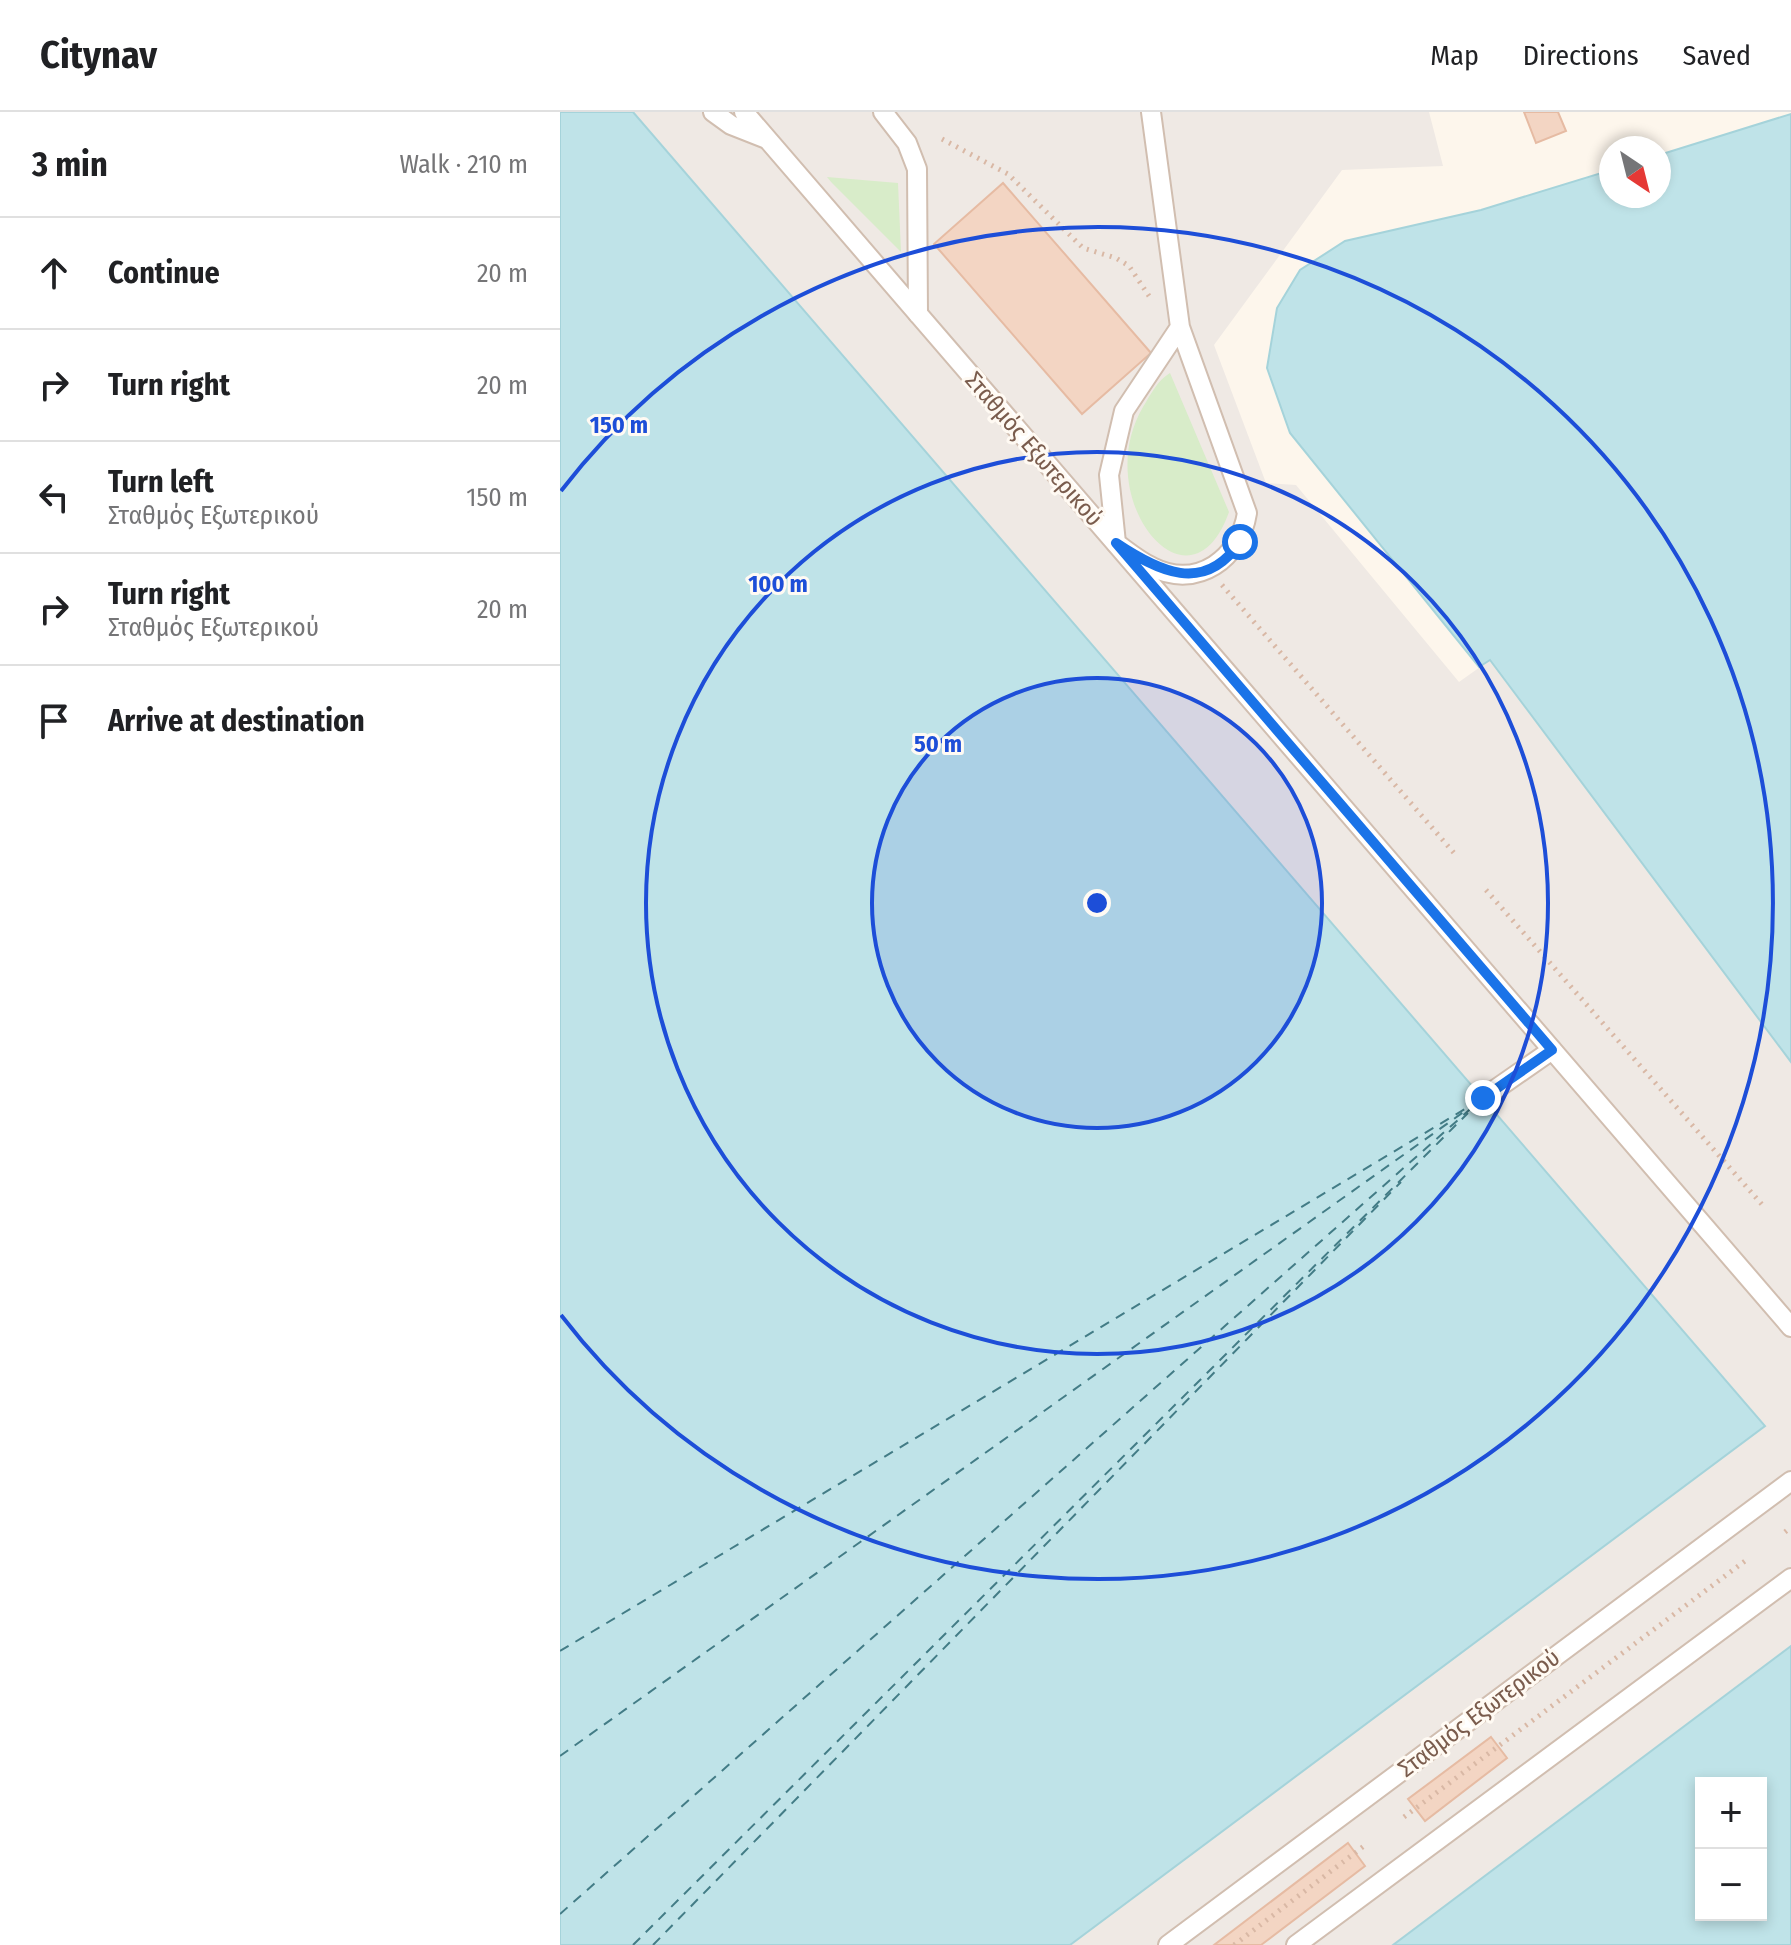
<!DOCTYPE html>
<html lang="en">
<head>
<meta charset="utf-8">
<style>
  :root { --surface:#fff; --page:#f6f6f6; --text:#202124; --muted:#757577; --line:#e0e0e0 }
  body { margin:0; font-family:"Fira Sans Condensed",sans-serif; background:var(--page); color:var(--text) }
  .controls { position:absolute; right:24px; bottom:24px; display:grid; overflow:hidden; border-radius:0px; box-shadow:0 4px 12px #0003 }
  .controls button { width:72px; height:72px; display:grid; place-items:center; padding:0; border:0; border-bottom:2px solid var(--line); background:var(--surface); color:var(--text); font:40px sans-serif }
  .compass { position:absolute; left:1039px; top:24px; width:72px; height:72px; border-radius:50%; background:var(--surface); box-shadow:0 4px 12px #0003; rotate:145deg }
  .stop { position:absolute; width:24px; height:24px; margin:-18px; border:6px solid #1a73e8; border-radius:50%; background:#fff }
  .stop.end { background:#1a73e8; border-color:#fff; box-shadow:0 2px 8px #0008 }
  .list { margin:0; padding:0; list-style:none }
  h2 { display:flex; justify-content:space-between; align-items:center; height:104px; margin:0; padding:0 32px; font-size:34px }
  h2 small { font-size:26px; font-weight:400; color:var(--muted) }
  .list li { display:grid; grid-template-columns:52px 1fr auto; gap:24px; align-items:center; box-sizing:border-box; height:112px; padding:0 32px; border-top:2px solid var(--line) }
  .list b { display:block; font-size:30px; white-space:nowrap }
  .list p { margin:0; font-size:26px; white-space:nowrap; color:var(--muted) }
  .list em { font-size:26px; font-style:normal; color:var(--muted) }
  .icon { flex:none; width:44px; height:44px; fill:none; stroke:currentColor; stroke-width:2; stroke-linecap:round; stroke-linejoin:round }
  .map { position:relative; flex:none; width:1231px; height:1833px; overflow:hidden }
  header { display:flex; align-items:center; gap:48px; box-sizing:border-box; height:112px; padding:0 40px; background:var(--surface); border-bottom:2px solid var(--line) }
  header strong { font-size:38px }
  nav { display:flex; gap:44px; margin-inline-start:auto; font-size:28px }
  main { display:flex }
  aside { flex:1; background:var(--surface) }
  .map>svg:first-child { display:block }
  .industrial { fill:#efe9e4 }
  .green { fill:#d8ecc9 }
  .water { fill:#bfe3e8; stroke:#a5d3da; stroke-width:2; fill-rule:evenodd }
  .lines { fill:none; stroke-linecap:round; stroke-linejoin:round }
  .ferry { stroke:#437c86; stroke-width:2; stroke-dasharray:10 8; stroke-linecap:butt }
  .building { fill:#f3d5c3; stroke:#e6bba3; stroke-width:2 }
  .lane-casing { stroke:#d1beb0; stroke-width:22 }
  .path { stroke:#d9b8a5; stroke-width:5; stroke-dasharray:2 6; stroke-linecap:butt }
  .lane { stroke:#fff; stroke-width:18 }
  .route { stroke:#1a73e8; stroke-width:10 }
  .ring { fill:none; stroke:#1d4ed8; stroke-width:4 }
  .labels { text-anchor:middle; stroke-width:6; stroke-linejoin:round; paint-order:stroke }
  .street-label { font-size:24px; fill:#7a5c4d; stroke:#fffaf3 }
  .centre { fill:#1d4ed8; stroke:#fffaf3; stroke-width:4 }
  .ring-label { font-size:24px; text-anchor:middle; font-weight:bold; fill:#1d4ed8; stroke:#fffaf3; stroke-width:6; stroke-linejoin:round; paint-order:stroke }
</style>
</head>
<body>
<header>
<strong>Citynav</strong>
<nav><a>Map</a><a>Directions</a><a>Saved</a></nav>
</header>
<main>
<aside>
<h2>3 min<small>Walk · 210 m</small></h2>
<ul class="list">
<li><svg class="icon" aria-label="ahead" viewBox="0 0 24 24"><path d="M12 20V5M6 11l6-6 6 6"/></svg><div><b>Continue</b></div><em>20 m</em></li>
<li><svg class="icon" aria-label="right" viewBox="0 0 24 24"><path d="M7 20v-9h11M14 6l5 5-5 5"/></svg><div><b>Turn right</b></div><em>20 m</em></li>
<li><svg class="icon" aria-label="left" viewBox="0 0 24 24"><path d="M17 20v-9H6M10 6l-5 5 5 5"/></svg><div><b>Turn left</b><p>Σταθμός Εξωτερικού</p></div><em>150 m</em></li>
<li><svg class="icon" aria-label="right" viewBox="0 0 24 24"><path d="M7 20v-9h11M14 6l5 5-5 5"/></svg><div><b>Turn right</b><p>Σταθμός Εξωτερικού</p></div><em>20 m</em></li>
<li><svg class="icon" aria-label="arrive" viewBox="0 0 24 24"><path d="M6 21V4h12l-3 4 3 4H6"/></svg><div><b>Arrive at destination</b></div></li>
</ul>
</aside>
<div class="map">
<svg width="1231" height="1833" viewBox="0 0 1231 1833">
  <rect width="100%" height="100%" fill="#fdf6ec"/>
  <polygon class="industrial" points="73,0 869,0 883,54 782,58 654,233 706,371 736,373 899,570 930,548 1231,950 1231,1534 833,1833 510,1833 1205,1314"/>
  <g class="green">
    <polygon points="267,65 338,71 341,140 272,71"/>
    <path d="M610 261 669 400C630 510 529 387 583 295 591 282 597 269 610 261Z"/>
  </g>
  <g class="water">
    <polygon points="0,0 73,0 1205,1314 510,1833 0,1833"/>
    <polygon points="1231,2 1231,950 930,548 919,555 730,321 707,256 717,196 740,158 785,129 921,98 1051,58 1051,84 1099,84 1099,43"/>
    <path d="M1231 1534V1833H833ZM1201 1671V1803H1141V1671Z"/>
  </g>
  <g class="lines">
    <g class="ferry">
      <polyline points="0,1539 915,991"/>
      <polyline points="0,1644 912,994"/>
      <polyline points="0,1802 916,992"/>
      <polyline points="73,1833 908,1001"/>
      <polyline points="93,1833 841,1070"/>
    </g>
  </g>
  <g class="building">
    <polygon points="964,0 998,0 1006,19 976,31"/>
    <polygon points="443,71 591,241 522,302 374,132"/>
    <polygon points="931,1625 947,1646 865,1709 848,1687"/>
    <polygon points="788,1731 805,1754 701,1833 654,1833"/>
  </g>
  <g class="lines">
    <g class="lane-casing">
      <g id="lane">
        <polyline points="153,0 171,13 204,26"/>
        <polyline points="184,0 1231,1215"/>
        <polyline points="323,0 347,31 357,57 358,202"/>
        <path d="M591 0 620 215 687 401C680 446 638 478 592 455 579 449 567 439 556 431L549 363 564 299 620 215"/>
        <polyline points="923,986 992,938"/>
        <polyline points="608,1833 1231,1369"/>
        <polyline points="736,1833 1231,1466"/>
      </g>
    </g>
    <g class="path">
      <polyline points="382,27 448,62 523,136 556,146 569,154 589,184"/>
      <polyline points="662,473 894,741"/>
      <polyline points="926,778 1205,1096"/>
      <polyline points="1225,1420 1231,1415"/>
      <polyline points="844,1705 1185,1449"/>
      <polyline points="674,1833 804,1734"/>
    </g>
    <use href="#lane" class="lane"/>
  </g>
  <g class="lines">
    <path class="route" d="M680 430C644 483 598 459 556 431L992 938 923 986"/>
  </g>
  <circle cx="537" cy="791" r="225" fill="#1d4ed8" fill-opacity=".12"/>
  <g class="ring">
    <circle cx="537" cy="791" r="225"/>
    <circle cx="537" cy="791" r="451"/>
    <path d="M1 379A676 676 0 1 1 1 1203"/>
  </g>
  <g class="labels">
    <g class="street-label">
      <text transform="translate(474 337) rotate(49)" y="8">Σταθμός Εξωτερικού</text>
      <text transform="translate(919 1601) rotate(-37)" y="8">Σταθμός Εξωτερικού</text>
    </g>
  </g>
  <circle cx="537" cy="791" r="12" class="centre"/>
  <g class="ring-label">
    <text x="59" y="321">150 m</text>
    <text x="218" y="480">100 m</text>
    <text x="378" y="640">50 m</text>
  </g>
</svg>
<div class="controls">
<button>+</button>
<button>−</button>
</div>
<svg class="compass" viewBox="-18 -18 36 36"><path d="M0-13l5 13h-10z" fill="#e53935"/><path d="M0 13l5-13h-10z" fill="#757577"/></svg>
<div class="stop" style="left:680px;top:430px"></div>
<div class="stop end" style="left:923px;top:986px"></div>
</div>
</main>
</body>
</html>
